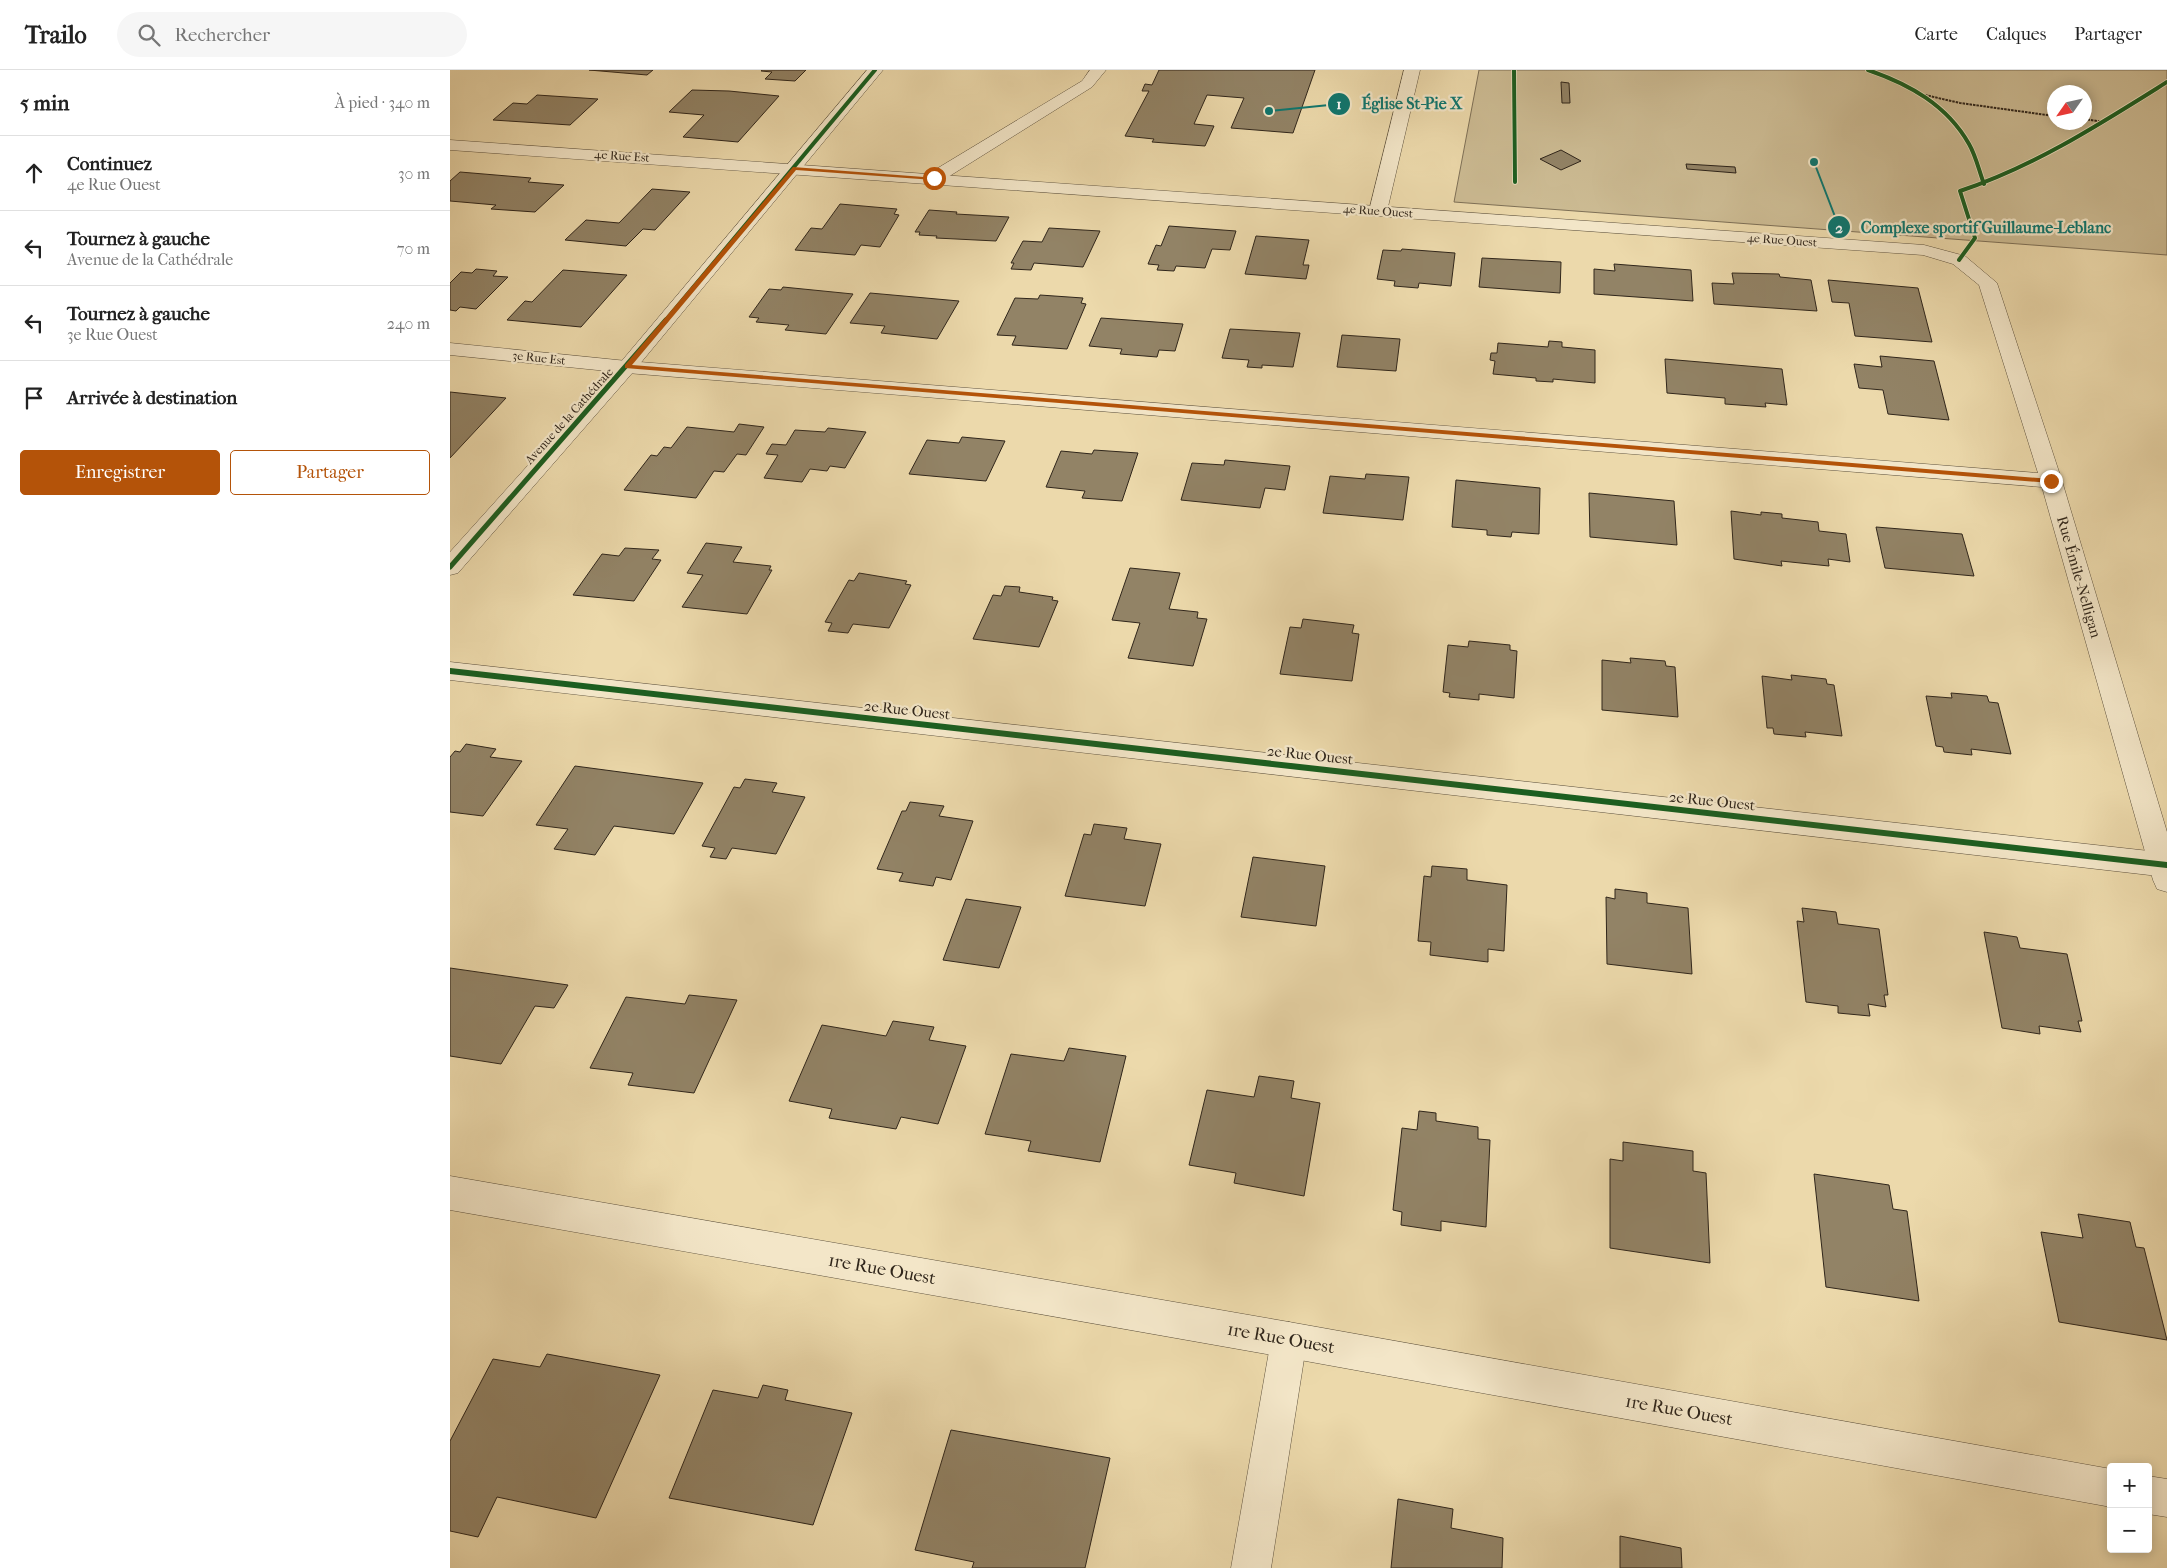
<!DOCTYPE html>
<html lang="fr">
<head>
<meta charset="utf-8">
<style>
  :root { --surface:#fff; --page:#f6f6f6; --text:#222; --muted:#767676; --line:#e0e0e0; --accent:#b45309 }
  body { margin:0; font-family:"IM FELL French Canon",serif; background:var(--page); color:var(--text) }
  .controls { position:absolute; right:15px; bottom:15px; display:grid; overflow:hidden; border-radius:5px; box-shadow:0 2px 12px #0003 }
  .controls button { width:45px; height:45px; display:grid; place-items:center; padding:0; border:0; border-bottom:1px solid var(--line); background:var(--surface); color:var(--text); font:25px sans-serif }
  .compass { position:absolute; left:1597px; top:15px; width:45px; height:45px; border-radius:50%; background:var(--surface); box-shadow:0 2px 12px #0003; rotate:236deg }
  .stop { position:absolute; width:15px; height:15px; margin:-11px; border:4px solid #b45309; border-radius:50%; background:#fff }
  .stop.end { background:#b45309; border-color:#fff; box-shadow:0 1px 5px #0008 }
  .list { margin:0; padding:0; list-style:none }
  h2 { display:flex; justify-content:space-between; align-items:center; height:65px; margin:0; padding:0 20px; font-size:21px }
  h2 small { font-size:16px; font-weight:400; color:var(--muted) }
  .list li { display:grid; grid-template-columns:32px 1fr auto; gap:15px; align-items:center; box-sizing:border-box; height:75px; padding:0 20px; border-top:1px solid var(--line) }
  .list b { display:block; font-size:19px; white-space:nowrap }
  .list p { margin:0; font-size:16px; white-space:nowrap; color:var(--muted) }
  .list em { font-size:16px; font-style:normal; color:var(--muted) }
  .actions { display:flex; gap:10px; padding:15px 20px }
  .actions a { flex:1; padding:11px 0; border:1px solid var(--accent); border-radius:5px; text-align:center; font-size:18px; color:var(--accent) }
  .actions .main { background:var(--accent); color:#fff }
  .icon { flex:none; width:28px; height:28px; fill:none; stroke:currentColor; stroke-width:2; stroke-linecap:round; stroke-linejoin:round }
  .map { position:relative; flex:none; width:1717px; height:1498px; overflow:hidden }
  header { display:flex; align-items:center; gap:30px; box-sizing:border-box; height:70px; padding:0 25px; background:var(--surface); border-bottom:1px solid var(--line) }
  header strong { font-size:24px }
  nav { display:flex; gap:28px; margin-inline-start:auto; font-size:18px }
  .search { width:350px; height:45px; background:var(--page); display:flex; align-items:center; gap:12px; box-sizing:border-box; padding:0 18px; border-radius:28px; color:var(--muted); font-size:19px }
  main { display:flex }
  aside { flex:1; background:var(--surface) }
  .map>svg:first-child { display:block }
  .green { fill:#ccbb93; stroke:#7e7057; fill-rule:evenodd }
  .building { fill:#928366; stroke:#30261b }
  .lines { fill:none; stroke-linecap:round; stroke-linejoin:round }
  .service-casing { stroke:#5f533f; stroke-width:1 }
  .minor-casing { stroke:#5f533f; stroke-width:1 }
  .tertiary-casing { stroke:#5f533f; stroke-width:1 }
  .path { stroke:#30261b; stroke-width:2; stroke-dasharray:2.5 1; stroke-linecap:butt }
  .service { fill:#f3e6c8; fill-rule:evenodd }
  .minor { fill:#f3e6c8; fill-rule:evenodd }
  .tertiary { fill:#f3e6c8; fill-rule:evenodd }
  .cycleway-far2-casing { stroke:#f3e6c8; stroke-width:5.5 }
  .cycleway-far1-casing { stroke:#f3e6c8; stroke-width:8 }
  .cycleway-casing { stroke:#f3e6c8; stroke-width:9 }
  .cycleway-far2 { stroke:#1b5e20; stroke-width:4 }
  .cycleway-far1 { stroke:#1b5e20; stroke-width:5 }
  .cycleway { stroke:#1b5e20; stroke-width:6 }
  .route { fill:#b45309 }
  .labels { text-anchor:middle; stroke-width:4.5; stroke-linejoin:round; paint-order:stroke }
  .far-street-label { font-size:12px; fill:#30261b; stroke:#f3e6c8 }
  .street-label { font-size:15px; fill:#30261b; stroke:#f3e6c8 }
  .near-street-label { font-size:18px; fill:#30261b; stroke:#f3e6c8 }
  .leader { fill:none; stroke:#0f766e; stroke-width:2 }
  .callout-dot { fill:#0f766e; stroke:#f3e6c8; stroke-width:2 }
  .mark-label { font-size:15px; text-anchor:middle; font-weight:bold; fill:#fff }
  .callout-label { font-size:16px; text-anchor:middle; font-weight:bold; fill:#0f766e; stroke:#f3e6c8; stroke-width:4.5; stroke-linejoin:round; paint-order:stroke }
</style>
</head>
<body>
<header>
<strong>Trailo</strong>
<div class="search"><svg class="icon" aria-label="search" viewBox="0 0 24 24"><circle cx="10" cy="10" r="6"/><path d="M15 15l6 6"/></svg>Rechercher</div>
<nav><a>Carte</a><a>Calques</a><a>Partager</a></nav>
</header>
<main>
<aside>
<h2>5 min<small>À pied · 340 m</small></h2>
<ul class="list">
<li><svg class="icon" aria-label="ahead" viewBox="0 0 24 24"><path d="M12 20V5M6 11l6-6 6 6"/></svg><div><b>Continuez</b><p>4e Rue Ouest</p></div><em>30 m</em></li>
<li><svg class="icon" aria-label="left" viewBox="0 0 24 24"><path d="M17 20v-9H6M10 6l-5 5 5 5"/></svg><div><b>Tournez à gauche</b><p>Avenue de la Cathédrale</p></div><em>70 m</em></li>
<li><svg class="icon" aria-label="left" viewBox="0 0 24 24"><path d="M17 20v-9H6M10 6l-5 5 5 5"/></svg><div><b>Tournez à gauche</b><p>3e Rue Ouest</p></div><em>240 m</em></li>
<li><svg class="icon" aria-label="arrive" viewBox="0 0 24 24"><path d="M6 21V4h12l-3 4 3 4H6"/></svg><div><b>Arrivée à destination</b></div></li>
</ul>
<div class="actions"><a class="main">Enregistrer</a><a>Partager</a></div>
</aside>
<div class="map">
<svg width="1717" height="1498" viewBox="0 0 1717 1498">
  <rect width="100%" height="100%" fill="#ecd9ab"/>
  <filter id="stains"><feTurbulence type="fractalNoise" baseFrequency=".004" numOctaves="4"/><feColorMatrix values="0 0 0 0 .2 0 0 0 0 .09 0 0 0 0 .02 0 0 0 .5 -.17"/></filter>
  <radialGradient id="worn" r=".72"><stop offset=".6" stop-color="#630" stop-opacity="0"/><stop offset="1" stop-color="#630" stop-opacity=".3"/></radialGradient>
  <path class="green" d="M1029 0H1717V185L1004 132ZM1604 22H1634V52H1604Z"/>
  <g class="building">
    <polygon points="139,0 203,0 197,5"/>
    <polygon points="312,0 356,0 345,11 315,9 322,2 311,1"/>
    <polygon points="709,0 865,0 843,63 781,58 794,28 757,25 744,54 764,56 755,76 702,72 704,69 675,66 699,21 692,21 695,14 702,15"/>
    <polygon points="1111,12 1119,13 1120,33 1112,33"/>
    <polygon points="242,20 279,21 329,26 288,72 233,67 254,45 219,42"/>
    <polygon points="87,25 148,29 120,55 43,50 63,33 77,34"/>
    <polygon points="1111,80 1131,91 1111,100 1090,89"/>
    <polygon points="1236,94 1285,97 1286,103 1237,99"/>
    <polygon points="10,102 81,108 78,112 114,115 85,142 41,139 46,135 0,131 0,111"/>
    <polygon points="202,119 240,122 205,160 193,159 176,176 115,170 136,150 169,153"/>
    <polygon points="390,134 447,139 444,144 449,145 430,177 411,175 405,185 345,180 361,158 372,159"/>
    <polygon points="479,140 507,142 506,144 559,147 546,171 486,168 487,166 469,165 470,162 465,162"/>
    <polygon points="719,156 786,161 780,180 762,179 755,198 726,196 724,201 707,200 709,195 698,194 706,175 711,176"/>
    <polygon points="599,158 650,161 633,197 584,193 581,200 561,199 564,193 561,193 573,171 592,172"/>
    <polygon points="806,166 859,170 853,195 859,195 856,209 795,204"/>
    <polygon points="952,179 1005,183 1001,216 969,213 968,218 944,216 945,211 927,209 933,180 951,181"/>
    <polygon points="1032,188 1111,192 1110,223 1029,217"/>
    <polygon points="1164,194 1241,200 1243,231 1144,224 1144,199 1165,201"/>
    <polygon points="26,199 47,201 43,206 58,207 26,239 10,237 6,241 0,240 0,213 11,202 22,203"/>
    <polygon points="113,200 177,205 131,257 57,250 75,231 82,232"/>
    <polygon points="1282,203 1329,204 1330,207 1361,210 1367,241 1264,234 1262,213 1284,214"/>
    <polygon points="1378,210 1468,218 1482,272 1405,266 1399,233 1382,232"/>
    <polygon points="333,217 403,224 376,264 335,260 339,255 306,252 309,248 299,247 319,219 331,220"/>
    <polygon points="420,223 509,231 487,269 431,263 435,256 400,253"/>
    <polygon points="590,225 633,228 631,233 636,234 617,279 562,275 566,266 547,265 565,228 588,229"/>
    <polygon points="651,248 733,254 725,281 709,280 707,287 670,284 672,279 639,276"/>
    <polygon points="780,259 850,263 843,297 812,295 812,298 797,297 799,290 772,288"/>
    <polygon points="892,265 950,269 946,301 887,297"/>
    <polygon points="1099,271 1112,272 1112,277 1145,280 1145,313 1103,309 1103,312 1086,311 1086,308 1043,304 1045,291 1040,290 1041,283 1047,283 1048,273 1098,277"/>
    <polygon points="1430,286 1484,291 1499,350 1438,344 1433,320 1409,318 1404,294 1432,297"/>
    <polygon points="1215,289 1332,299 1337,335 1315,333 1316,337 1275,334 1275,328 1217,323"/>
    <polygon points="0,322 56,328 0,388"/>
    <polygon points="289,354 314,357 296,385 287,384 274,402 264,401 246,428 174,420 201,385 207,386 214,377 221,378 237,357 284,362"/>
    <polygon points="378,358 416,362 395,398 380,396 377,401 360,399 352,412 314,408 328,385 316,384 322,374 336,375 345,360 375,362"/>
    <polygon points="512,367 555,371 536,411 459,404 477,370 509,373"/>
    <polygon points="644,380 688,383 672,431 632,428 635,421 596,417 611,381 642,384"/>
    <polygon points="775,390 840,396 835,420 815,418 810,438 731,430 742,393 774,395"/>
    <polygon points="916,404 959,407 953,450 873,443 880,406 915,409"/>
    <polygon points="1006,410 1090,418 1089,464 1062,462 1061,467 1037,465 1037,460 1002,457"/>
    <polygon points="1139,423 1224,431 1227,475 1140,467"/>
    <polygon points="1281,441 1311,445 1311,442 1332,444 1332,448 1368,452 1369,461 1396,464 1400,492 1378,489 1379,496 1331,491 1332,496 1284,489"/>
    <polygon points="1426,457 1512,464 1524,506 1435,498"/>
    <polygon points="256,473 292,477 283,492 321,496 319,500 322,500 297,544 232,537 253,505 237,503"/>
    <polygon points="175,478 209,480 202,489 211,490 184,531 123,525 152,484 169,486"/>
    <polygon points="680,498 730,503 719,539 748,542 747,548 757,549 743,596 678,588 690,553 662,550"/>
    <polygon points="409,503 457,511 455,514 461,515 439,558 403,554 398,563 378,561 382,553 375,552 399,510 404,511"/>
    <polygon points="555,516 570,517 569,522 603,527 602,530 608,531 589,577 523,569 543,525 551,526"/>
    <polygon points="853,549 904,555 902,563 909,564 902,611 830,604 840,557 851,558"/>
    <polygon points="1019,571 1060,575 1060,580 1067,581 1064,628 1029,624 1029,630 999,627 1000,623 993,622 998,575 1018,577"/>
    <polygon points="1180,588 1215,591 1216,596 1225,597 1228,647 1152,640 1152,590 1181,593"/>
    <polygon points="1341,605 1376,609 1377,614 1384,615 1392,666 1355,662 1356,667 1324,664 1323,658 1317,658 1312,606 1342,610"/>
    <polygon points="1501,623 1537,626 1539,632 1548,633 1561,684 1521,679 1522,685 1494,682 1493,677 1486,676 1476,626 1502,628"/>
    <polygon points="16,674 46,679 40,687 72,691 33,746 0,742 0,687 5,681 10,682"/>
    <polygon points="125,696 253,713 224,764 164,756 145,785 104,779 118,759 86,755"/>
    <polygon points="295,709 327,713 322,722 355,727 326,784 282,778 276,789 260,787 265,778 252,776 284,717 290,718"/>
    <polygon points="460,732 494,736 489,746 523,751 501,810 486,807 483,816 449,811 453,803 427,799 452,741 456,741"/>
    <polygon points="644,754 677,758 674,769 711,774 695,836 615,826 634,764 641,765"/>
    <polygon points="803,787 875,796 866,856 791,847"/>
    <polygon points="982,796 1017,799 1017,810 1057,815 1054,881 1038,879 1038,892 980,885 981,872 968,871 974,806 981,807"/>
    <polygon points="1165,819 1197,823 1197,833 1238,838 1242,904 1157,894 1156,827 1165,829"/>
    <polygon points="516,829 571,837 549,898 493,890"/>
    <polygon points="1352,838 1386,842 1388,854 1429,859 1438,925 1434,925 1436,937 1418,934 1420,946 1388,943 1388,936 1356,932 1347,851 1354,852"/>
    <polygon points="1534,862 1567,867 1570,878 1617,884 1632,951 1628,951 1631,962 1589,956 1590,964 1552,958"/>
    <polygon points="0,898 118,915 104,938 85,936 51,994 0,986"/>
    <polygon points="239,925 287,930 244,1023 178,1015 183,1003 140,998 176,927 235,934"/>
    <polygon points="443,951 484,957 479,970 516,976 488,1054 451,1047 446,1059 379,1048 382,1039 339,1031 372,955 436,966"/>
    <polygon points="619,978 676,986 650,1092 578,1081 581,1071 535,1064 561,984 614,991"/>
    <polygon points="809,1006 844,1011 841,1028 870,1033 854,1126 784,1113 786,1103 739,1095 757,1020 804,1027"/>
    <polygon points="969,1041 986,1043 986,1051 1028,1057 1028,1069 1040,1070 1036,1157 991,1151 991,1161 951,1155 952,1142 943,1140 952,1058 967,1060"/>
    <polygon points="1173,1072 1243,1081 1243,1101 1256,1103 1260,1193 1160,1178 1160,1089 1173,1091"/>
    <polygon points="1364,1104 1439,1115 1443,1139 1457,1141 1469,1231 1376,1217"/>
    <polygon points="1628,1144 1680,1152 1686,1177 1694,1178 1717,1270 1609,1252 1591,1162 1633,1168"/>
    <polygon points="97,1284 210,1305 146,1448 47,1427 28,1467 0,1461 0,1371 43,1289 90,1297"/>
    <polygon points="313,1315 338,1320 335,1330 402,1343 363,1455 219,1428 263,1320 308,1328"/>
    <polygon points="501,1360 660,1388 635,1498 522,1498 524,1492 465,1480"/>
    <polygon points="948,1429 1003,1439 1001,1458 1053,1468 1052,1498 941,1498"/>
    <polygon points="1170,1466 1231,1478 1232,1498 1170,1498"/>
  </g>
  <g class="lines">
    <g class="service-casing">
      <g id="service">
        <polygon points="640,0 656,0 642,17 490,112 478,112 476,108 478,104 632,11"/>
        <polygon points="954,0 970,0 937,141 934,145 928,146 922,145 919,141"/>
        <polygon points="839,1252 852,1257 857,1270 821,1498 781,1498 821,1270 826,1257"/>
      </g>
    </g>
    <g class="minor-casing">
      <g id="minor">
        <polygon points="0,70 1474,175 1515,186 1547,213 1612,411 1717,762 1717,822 1707,819 1703,810 1592,417 177,303 0,285 0,273 177,291 1588,403 1529,215 1503,194 1473,185 0,80"/>
        <polygon points="0,1106 839,1252 1661,1399 1661,1437 839,1288 0,1140"/>
        <polygon points="1698,1406 1717,1409 1717,1447 1698,1444"/>
      </g>
    </g>
    <g class="tertiary-casing">
      <g id="tertiary">
        <polygon points="417,0 433,0 184,301 8,503 0,505 0,482 170,293"/>
        <polygon points="0,592 1717,783 1717,807 0,610"/>
      </g>
    </g>
    <g class="path">
      <polyline points="1064,0 1065,112"/>
      <path d="M1418 0C1459 14 1497 35 1519 74 1526 86 1529 101 1534 114"/>
      <polyline points="1475,25 1510,33 1604,46"/>
      <polyline points="1634,49 1654,52"/>
      <path d="M1521 157 1510 121C1585 96 1650 54 1717 12"/>
    </g>
    <use href="#service" class="service"/>
    <use href="#minor" class="minor"/>
    <use href="#tertiary" class="tertiary"/>
    <g class="cycleway-far2-casing">
      <g id="cycleway-far2">
        <polyline points="1064,0 1065,112"/>
        <path d="M1418 0C1459 14 1497 35 1519 74 1526 86 1529 101 1534 114"/>
        <path d="M1509 190 1525 168 1510 121C1585 96 1650 54 1717 12"/>
        <polyline points="215,251 425,0"/>
      </g>
    </g>
    <g class="cycleway-far1-casing">
      <polyline id="cycleway-far1" points="0,497 216,250"/>
    </g>
    <g class="cycleway-casing">
      <polyline id="cycleway" points="0,601 1717,795"/>
    </g>
    <use href="#cycleway-far2" class="cycleway-far2"/>
    <use href="#cycleway-far1" class="cycleway-far1"/>
    <use href="#cycleway" class="cycleway"/>
  </g>
  <polygon class="route" points="343,97 487,108 484,110 346,100 182,295 1601,409 1605,411 1601,413 175,298 175,295"/>
  <g class="labels">
    <g class="far-street-label">
      <text transform="translate(172 86) rotate(4)" y="4">4e Rue Est</text>
      <text transform="translate(928 141) rotate(4)" y="4">4e Rue Ouest</text>
      <text transform="translate(1332 170) rotate(4)" y="4">4e Rue Ouest</text>
      <text transform="translate(89 288) rotate(6)" y="4">3e Rue Est</text>
      <text transform="translate(119 346) rotate(-48)" y="4">Avenue de la Cathédrale</text>
    </g>
    <g class="street-label">
      <text transform="translate(1629 507) rotate(74)" y="5">Rue Émile-Nelligan</text>
      <text transform="translate(457 640) rotate(6)" y="5">2e Rue Ouest</text>
      <text transform="translate(860 685) rotate(6)" y="5">2e Rue Ouest</text>
      <text transform="translate(1262 731) rotate(6)" y="5">2e Rue Ouest</text>
    </g>
    <g class="near-street-label">
      <text transform="translate(432 1199) rotate(10)" y="6">1re Rue Ouest</text>
      <text transform="translate(831 1268) rotate(10)" y="6">1re Rue Ouest</text>
      <text transform="translate(1229 1340) rotate(10)" y="6">1re Rue Ouest</text>
    </g>
  </g>
  <path class="leader" d="M819 41L889 34M1364 92L1389 157"/>
  <g class="callout-dot">
    <circle cx="819" cy="41" r="5"/>
    <circle cx="1364" cy="92" r="5"/>
    <circle cx="889" cy="34" r="12"/>
    <circle cx="1389" cy="157" r="12"/>
  </g>
  <g class="mark-label">
    <text x="889" y="39">1</text>
    <text x="1389" y="163">2</text>
  </g>
  <g class="callout-label">
    <text x="962" y="39">Église St-Pie X</text>
    <text x="1536" y="163">Complexe sportif Guillaume-Leblanc</text>
  </g>
  <rect width="100%" height="100%" filter="url(#stains)"/>
  <rect width="100%" height="100%" fill="url(#worn)"/>
</svg>
<div class="controls">
<button>+</button>
<button>−</button>
</div>
<svg class="compass" viewBox="-18 -18 36 36"><path d="M0-13l5 13h-10z" fill="#e53935"/><path d="M0 13l5-13h-10z" fill="#767676"/></svg>
<div class="stop" style="left:484px;top:108px"></div>
<div class="stop end" style="left:1601px;top:411px"></div>
</div>
</main>
</body>
</html>
